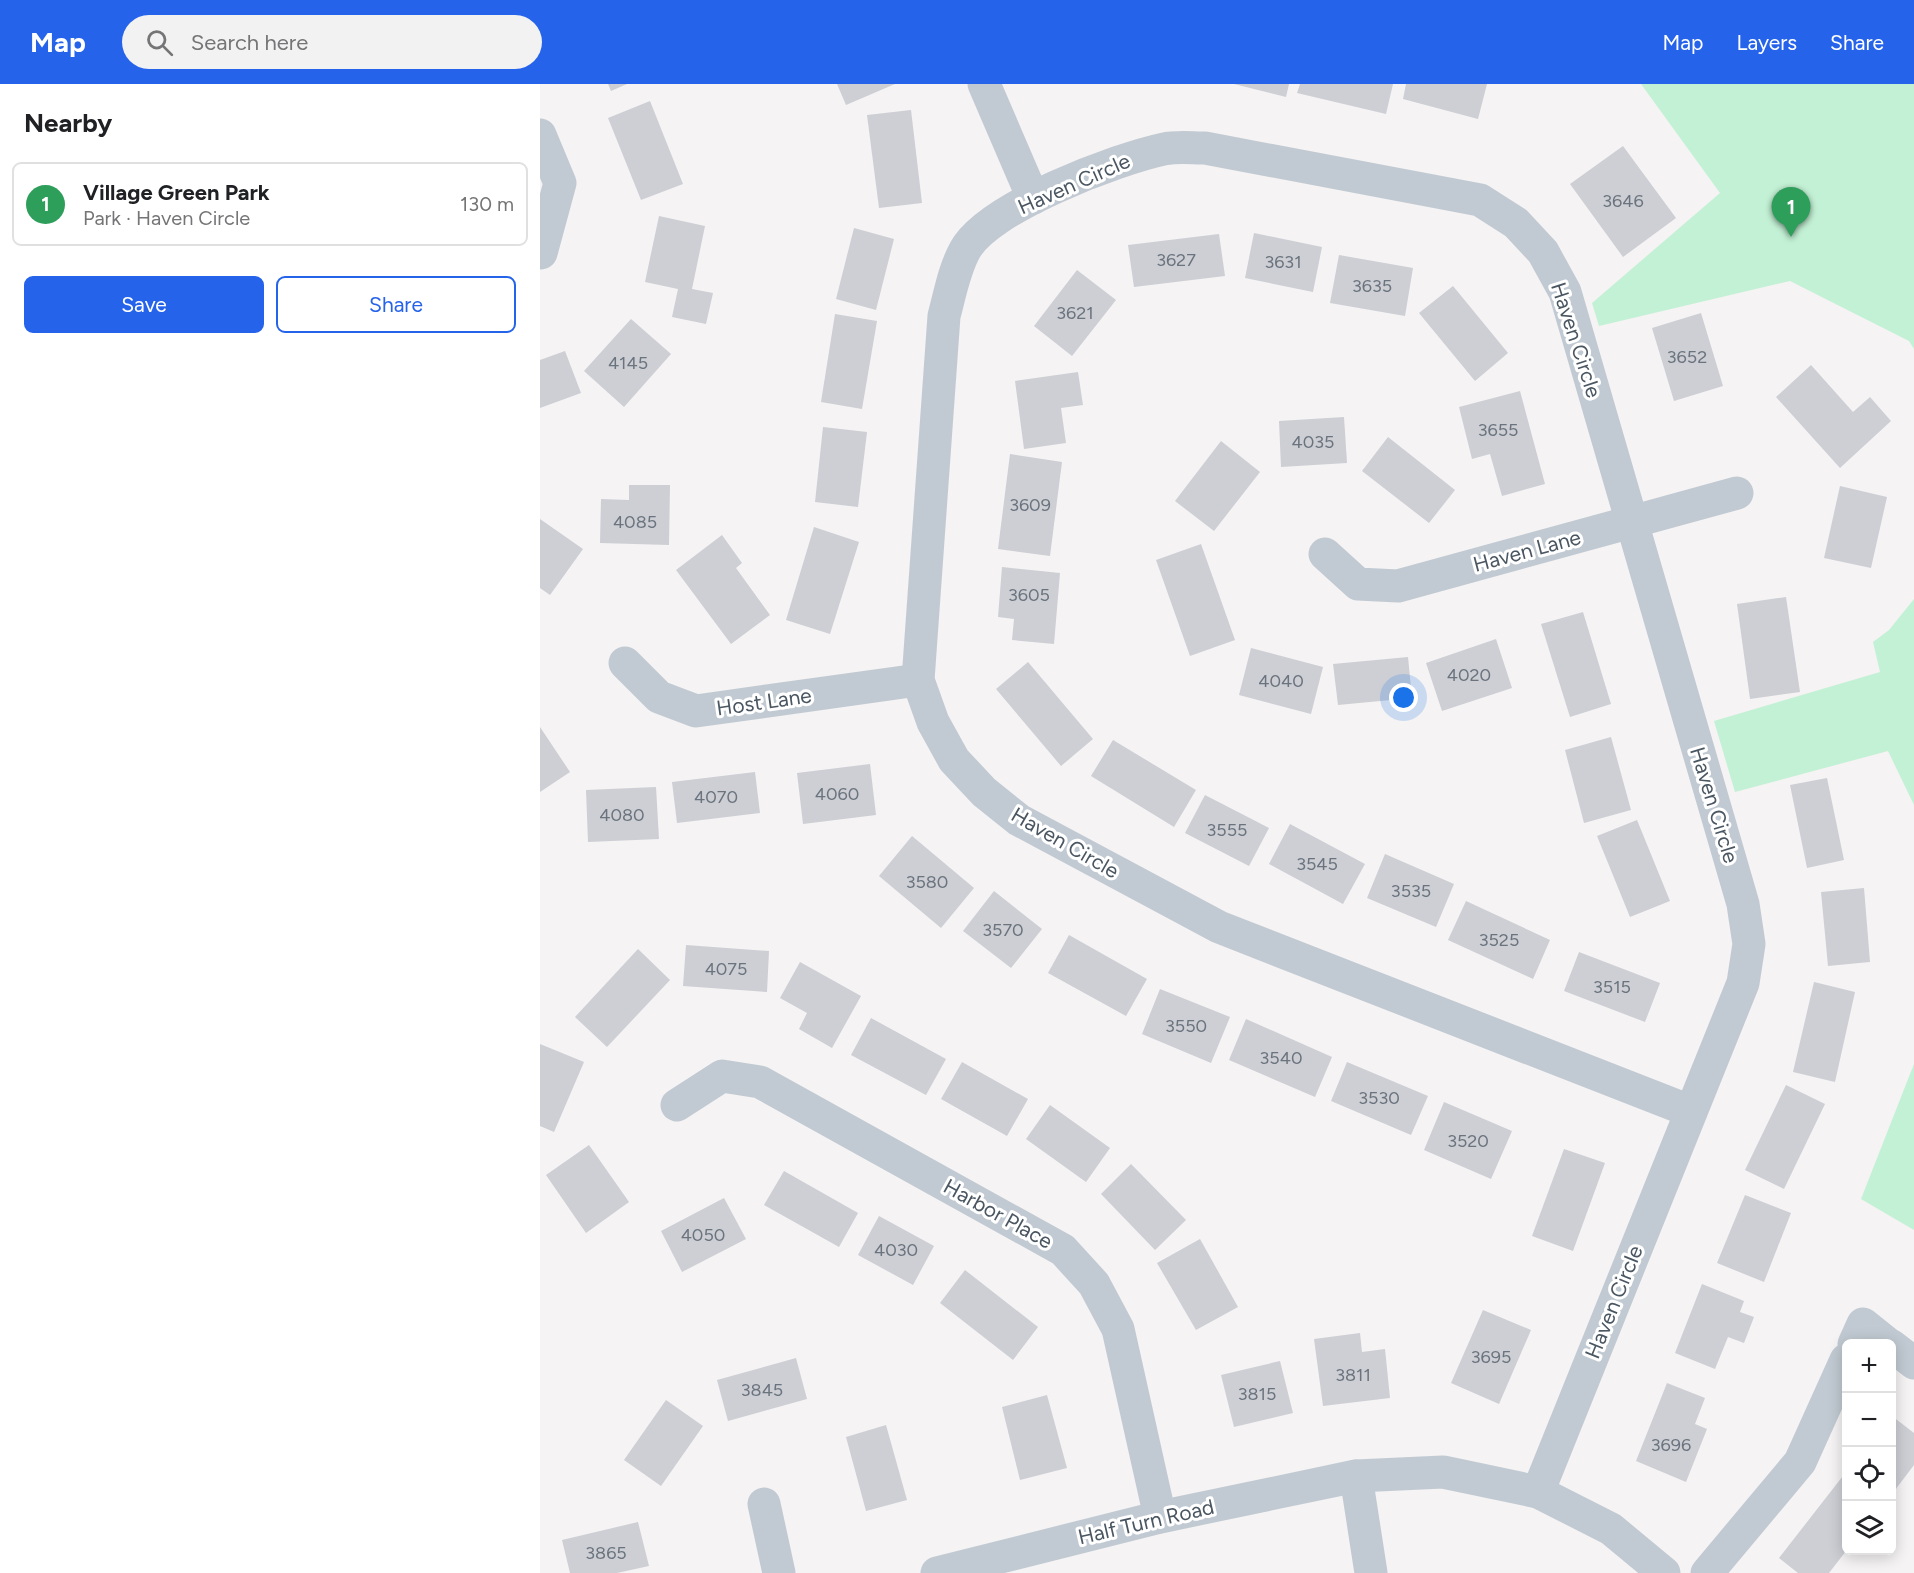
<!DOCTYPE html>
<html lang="en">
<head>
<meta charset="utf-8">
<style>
  :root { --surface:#fff; --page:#f2f2f2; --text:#202124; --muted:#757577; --line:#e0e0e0; --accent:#2563eb }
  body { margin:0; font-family:Figtree,sans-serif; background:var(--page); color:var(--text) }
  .controls { position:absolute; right:18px; bottom:18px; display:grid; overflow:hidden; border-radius:9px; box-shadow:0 3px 15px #0003 }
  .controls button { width:54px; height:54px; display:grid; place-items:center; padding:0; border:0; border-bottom:2px solid var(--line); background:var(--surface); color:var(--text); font:30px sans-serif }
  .you { position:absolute; left:864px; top:614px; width:21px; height:21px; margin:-15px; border:4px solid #fff; border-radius:50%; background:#1a73e8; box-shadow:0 0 0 9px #1a73e833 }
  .badge { display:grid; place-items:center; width:39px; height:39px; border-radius:50%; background:var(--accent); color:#fff; font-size:20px; font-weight:700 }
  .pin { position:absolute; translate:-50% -50px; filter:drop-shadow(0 2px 3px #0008) }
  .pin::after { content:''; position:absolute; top:32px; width:21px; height:18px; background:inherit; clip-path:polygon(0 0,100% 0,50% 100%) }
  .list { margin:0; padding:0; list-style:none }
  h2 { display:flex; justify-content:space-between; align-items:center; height:78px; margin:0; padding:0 24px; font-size:26px }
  h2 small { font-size:20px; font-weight:400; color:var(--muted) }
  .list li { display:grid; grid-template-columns:39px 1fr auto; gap:18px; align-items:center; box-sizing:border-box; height:84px; margin:0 12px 12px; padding:0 12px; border:2px solid var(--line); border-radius:9px }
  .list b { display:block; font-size:22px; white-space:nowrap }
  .list p { margin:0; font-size:20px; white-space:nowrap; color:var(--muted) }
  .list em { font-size:20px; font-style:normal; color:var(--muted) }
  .actions { display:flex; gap:12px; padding:18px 24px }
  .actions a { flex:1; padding:14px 0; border:2px solid var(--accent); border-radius:9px; text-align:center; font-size:21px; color:var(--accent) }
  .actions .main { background:var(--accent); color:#fff }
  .icon { flex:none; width:33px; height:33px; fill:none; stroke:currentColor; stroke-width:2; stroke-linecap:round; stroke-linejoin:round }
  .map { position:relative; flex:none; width:1374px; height:1489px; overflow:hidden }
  header { display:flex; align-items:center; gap:36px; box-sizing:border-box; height:84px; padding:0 30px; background:var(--accent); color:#fff }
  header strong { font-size:28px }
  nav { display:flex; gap:33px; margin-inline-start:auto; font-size:21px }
  .search { width:420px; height:54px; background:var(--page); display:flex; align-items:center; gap:15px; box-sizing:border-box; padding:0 21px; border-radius:33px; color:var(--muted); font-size:22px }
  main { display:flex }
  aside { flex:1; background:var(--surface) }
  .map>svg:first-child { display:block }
  .green { fill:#c3f1d5 }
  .building { fill:#cdcfd5 }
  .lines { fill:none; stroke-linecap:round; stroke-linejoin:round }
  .minor { stroke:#c1cad2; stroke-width:33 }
  .labels { text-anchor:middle; stroke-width:6; stroke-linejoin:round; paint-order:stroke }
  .number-label { font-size:18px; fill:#6b747e }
  .street-label { font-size:21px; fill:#4a5661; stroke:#fff }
</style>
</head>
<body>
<header>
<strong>Map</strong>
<div class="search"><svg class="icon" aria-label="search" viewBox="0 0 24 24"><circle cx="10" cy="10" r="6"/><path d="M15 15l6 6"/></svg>Search here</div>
<nav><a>Map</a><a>Layers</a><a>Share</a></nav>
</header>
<main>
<aside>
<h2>Nearby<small></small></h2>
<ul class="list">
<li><span class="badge" style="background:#2e9e5b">1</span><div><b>Village Green Park</b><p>Park · Haven Circle</p></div><em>130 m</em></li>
</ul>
<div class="actions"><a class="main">Save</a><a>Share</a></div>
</aside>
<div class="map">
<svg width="1374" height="1489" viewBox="0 0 1374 1489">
  <rect width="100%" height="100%" fill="#f5f3f3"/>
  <g class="green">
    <polygon points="1101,0 1374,0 1374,265 1369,257 1250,197 1059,242 1052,219 1180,109"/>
    <polygon points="1374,515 1374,721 1348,667 1195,708 1174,637 1340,588 1333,558 1349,546"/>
    <polygon points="1374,980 1374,1146 1321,1115"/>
  </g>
  <g class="building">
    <polygon points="68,0 87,0 71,7"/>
    <polygon points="297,0 355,0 306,21"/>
    <polygon points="694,0 749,0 746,13"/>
    <polygon points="760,0 853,0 846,30 757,9"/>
    <polygon points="866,0 947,0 938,35 863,15"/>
    <polygon points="110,17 143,100 101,116 68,34"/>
    <polygon points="371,26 382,119 339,124 327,31"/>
    <polygon points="1083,62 1136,134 1083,173 1030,100"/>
    <polygon points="119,132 165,142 152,205 173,209 166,240 132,233 138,205 105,198"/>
    <polygon points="314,144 354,155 336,226 296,215"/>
    <polygon points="714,149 782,163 773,208 705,194"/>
    <polygon points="679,150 685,192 594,203 588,161"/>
    <polygon points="799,171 873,184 865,232 790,219"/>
    <polygon points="537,186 576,216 532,272 494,242"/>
    <polygon points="913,202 968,269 935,297 879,229"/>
    <polygon points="1161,229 1183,302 1134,317 1112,244"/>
    <polygon points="295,230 337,237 322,325 281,318"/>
    <polygon points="91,235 131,270 84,323 44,287"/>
    <polygon points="25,267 41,309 0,324 0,276"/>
    <polygon points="1271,281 1313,328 1330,313 1351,337 1300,384 1236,313"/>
    <polygon points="538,288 543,321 521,324 526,359 484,365 475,297"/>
    <polygon points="980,307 1005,400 962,412 950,370 932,375 919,323"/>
    <polygon points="804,333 807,379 741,383 739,337"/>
    <polygon points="283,343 327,348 318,423 275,418"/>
    <polygon points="848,353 915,406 889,439 822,387"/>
    <polygon points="681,357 720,388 674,447 635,417"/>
    <polygon points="470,370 522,378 510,472 458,465"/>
    <polygon points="89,401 130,401 129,461 60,459 61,415 89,416"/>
    <polygon points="1300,402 1347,413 1331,484 1284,474"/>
    <polygon points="0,435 43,465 10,511 0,504"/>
    <polygon points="274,443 319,458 290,550 246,536"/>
    <polygon points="182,451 202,479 196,484 230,531 191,560 136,486"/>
    <polygon points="661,460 695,556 650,572 616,476"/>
    <polygon points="462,483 520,489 514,560 472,556 474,535 458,533"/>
    <polygon points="1246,513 1260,608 1210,615 1197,520"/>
    <polygon points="1043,528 1071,620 1030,633 1001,540"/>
    <polygon points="956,555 972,604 902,627 886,579"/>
    <polygon points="711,564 783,583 771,630 699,611"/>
    <polygon points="868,573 872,614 798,621 793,580"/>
    <polygon points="488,578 553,655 521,682 456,605"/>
    <polygon points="0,643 30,688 0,708"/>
    <polygon points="1071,653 1091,726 1044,739 1025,666"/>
    <polygon points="573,656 656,706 634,743 551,692"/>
    <polygon points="330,680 336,731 263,740 257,689"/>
    <polygon points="215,688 220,729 137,739 132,698"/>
    <polygon points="1287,694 1304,776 1267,784 1250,701"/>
    <polygon points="116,703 119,755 48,758 46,706"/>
    <polygon points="665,711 729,744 709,782 645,749"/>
    <polygon points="1097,736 1130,817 1090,833 1057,752"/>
    <polygon points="750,740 825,780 803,820 729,780"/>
    <polygon points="372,752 434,804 401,844 339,792"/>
    <polygon points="845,770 914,800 896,843 827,814"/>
    <polygon points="1324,804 1330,878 1288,882 1281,808"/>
    <polygon points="454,807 502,845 471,884 423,847"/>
    <polygon points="926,817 1010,856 993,895 908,856"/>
    <polygon points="529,851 607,895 586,932 508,889"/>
    <polygon points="146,861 229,867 227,908 143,902"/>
    <polygon points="98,865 130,896 67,963 35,933"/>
    <polygon points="1039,868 1120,899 1105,938 1024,907"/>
    <polygon points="260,878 321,912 292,964 259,945 267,929 240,914"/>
    <polygon points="1274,898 1315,908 1295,998 1253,988"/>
    <polygon points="620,905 690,933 671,979 602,950"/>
    <polygon points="331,934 406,975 386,1011 311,971"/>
    <polygon points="706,935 792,973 775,1013 689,976"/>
    <polygon points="0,960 44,978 14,1048 0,1042"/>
    <polygon points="422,978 488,1015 467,1052 401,1015"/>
    <polygon points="807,978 888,1012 871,1051 791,1017"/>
    <polygon points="1246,1001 1285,1020 1244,1105 1205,1086"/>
    <polygon points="904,1018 972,1047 951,1095 884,1066"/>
    <polygon points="510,1021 570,1064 546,1098 486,1055"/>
    <polygon points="49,1061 89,1118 46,1149 6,1091"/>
    <polygon points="1024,1065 1065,1079 1033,1167 992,1152"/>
    <polygon points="591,1080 646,1136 615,1166 561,1110"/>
    <polygon points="244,1087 318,1129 299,1163 224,1121"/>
    <polygon points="1205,1111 1251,1129 1224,1198 1177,1179"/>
    <polygon points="184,1114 206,1155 142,1188 121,1147"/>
    <polygon points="339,1132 394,1162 373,1201 318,1171"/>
    <polygon points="660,1155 698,1223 656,1246 617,1179"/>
    <polygon points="425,1186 498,1243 473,1276 400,1219"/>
    <polygon points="1162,1200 1204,1217 1200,1228 1214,1233 1204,1259 1188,1253 1175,1285 1135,1269"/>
    <polygon points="943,1226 991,1246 959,1320 911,1299"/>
    <polygon points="820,1249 822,1268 845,1265 850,1314 783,1322 774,1255"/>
    <polygon points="256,1274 267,1315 188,1337 177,1296"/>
    <polygon points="740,1277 753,1329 694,1343 681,1291"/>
    <polygon points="1127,1299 1165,1314 1155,1340 1167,1345 1146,1398 1096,1377"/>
    <polygon points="507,1311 527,1384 480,1396 462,1323"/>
    <polygon points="126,1316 163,1342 121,1402 84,1376"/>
    <polygon points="1352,1332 1374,1349 1374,1381 1352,1410"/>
    <polygon points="346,1341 367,1416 326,1427 306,1353"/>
    <polygon points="1306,1388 1306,1467 1289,1489 1258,1489 1239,1474"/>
    <polygon points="98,1438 109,1482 77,1489 30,1489 22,1456"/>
  </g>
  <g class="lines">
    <g class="minor">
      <polyline points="444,0 493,114"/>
      <polyline points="0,51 20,99 1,169"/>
      <polyline points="785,470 818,500 858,502 1197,409"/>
      <polyline points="85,579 119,613 156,627 378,596"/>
      <polyline points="137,1021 182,992 220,998 523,1166 554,1200 578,1245 620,1433"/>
      <polyline points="1314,1260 1323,1240 1348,1260"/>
      <polyline points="1352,1262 1374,1279"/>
      <polyline points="816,1392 831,1489"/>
      <path d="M998 1408 1203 899 1209 860 1203 820 1025 208 1003 168 976 139 940 116 665 64C652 64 637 62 624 65 577 75 448 123 425 166 414 186 410 210 404 232L378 596 393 638 414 676 444 708 479 736 679 843 1150 1027"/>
      <polyline points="224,1420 239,1489"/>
      <polyline points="397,1489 620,1433 816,1392 903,1388 998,1408 1071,1445 1124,1489"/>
      <polyline points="1167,1489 1260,1378 1306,1276"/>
    </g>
  </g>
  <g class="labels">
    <g class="number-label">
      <text x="1083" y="123">3646</text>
      <text x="636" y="182">3627</text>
      <text x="743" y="184">3631</text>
      <text x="832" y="208">3635</text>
      <text x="535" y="235">3621</text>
      <text x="1147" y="279">3652</text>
      <text x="88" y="285">4145</text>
      <text x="958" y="352">3655</text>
      <text x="773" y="364">4035</text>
      <text x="490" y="427">3609</text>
      <text x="95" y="444">4085</text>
      <text x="489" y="517">3605</text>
      <text x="929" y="597">4020</text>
      <text x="741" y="603">4040</text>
      <text x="297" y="716">4060</text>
      <text x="176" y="719">4070</text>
      <text x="82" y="737">4080</text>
      <text x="687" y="752">3555</text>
      <text x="777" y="786">3545</text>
      <text x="387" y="804">3580</text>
      <text x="871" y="813">3535</text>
      <text x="463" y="852">3570</text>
      <text x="959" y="862">3525</text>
      <text x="186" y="891">4075</text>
      <text x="1072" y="909">3515</text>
      <text x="646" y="948">3550</text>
      <text x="741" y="980">3540</text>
      <text x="839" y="1020">3530</text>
      <text x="928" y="1063">3520</text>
      <text x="163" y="1157">4050</text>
      <text x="356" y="1172">4030</text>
      <text x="951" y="1279">3695</text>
      <text x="813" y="1297">3811</text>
      <text x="222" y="1312">3845</text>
      <text x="717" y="1316">3815</text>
      <text x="1131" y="1367">3696</text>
      <text x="66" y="1475">3865</text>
    </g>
    <g class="street-label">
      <text transform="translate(534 100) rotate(-24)" y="7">Haven Circle</text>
      <text transform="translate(1036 256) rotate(72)" y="7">Haven Circle</text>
      <text transform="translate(987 467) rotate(-15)" y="7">Haven Lane</text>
      <text transform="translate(224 618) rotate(-8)" y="7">Host Lane</text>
      <text transform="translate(1174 721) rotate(73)" y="7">Haven Circle</text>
      <text transform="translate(525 759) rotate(30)" y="7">Haven Circle</text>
      <text transform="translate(458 1130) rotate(29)" y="7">Harbor Place</text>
      <text transform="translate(1074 1218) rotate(-68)" y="7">Haven Circle</text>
      <text transform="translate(606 1438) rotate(-13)" y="7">Half Turn Road</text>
    </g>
  </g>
</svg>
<div class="controls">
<button>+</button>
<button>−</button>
<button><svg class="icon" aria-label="locate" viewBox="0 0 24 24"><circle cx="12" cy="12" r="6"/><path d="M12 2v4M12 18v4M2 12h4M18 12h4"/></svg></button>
<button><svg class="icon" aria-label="layers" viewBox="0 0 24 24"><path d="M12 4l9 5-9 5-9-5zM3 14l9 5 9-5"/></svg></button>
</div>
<div class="you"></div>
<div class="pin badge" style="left:1251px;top:153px;background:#2e9e5b">1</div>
</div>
</main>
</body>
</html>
